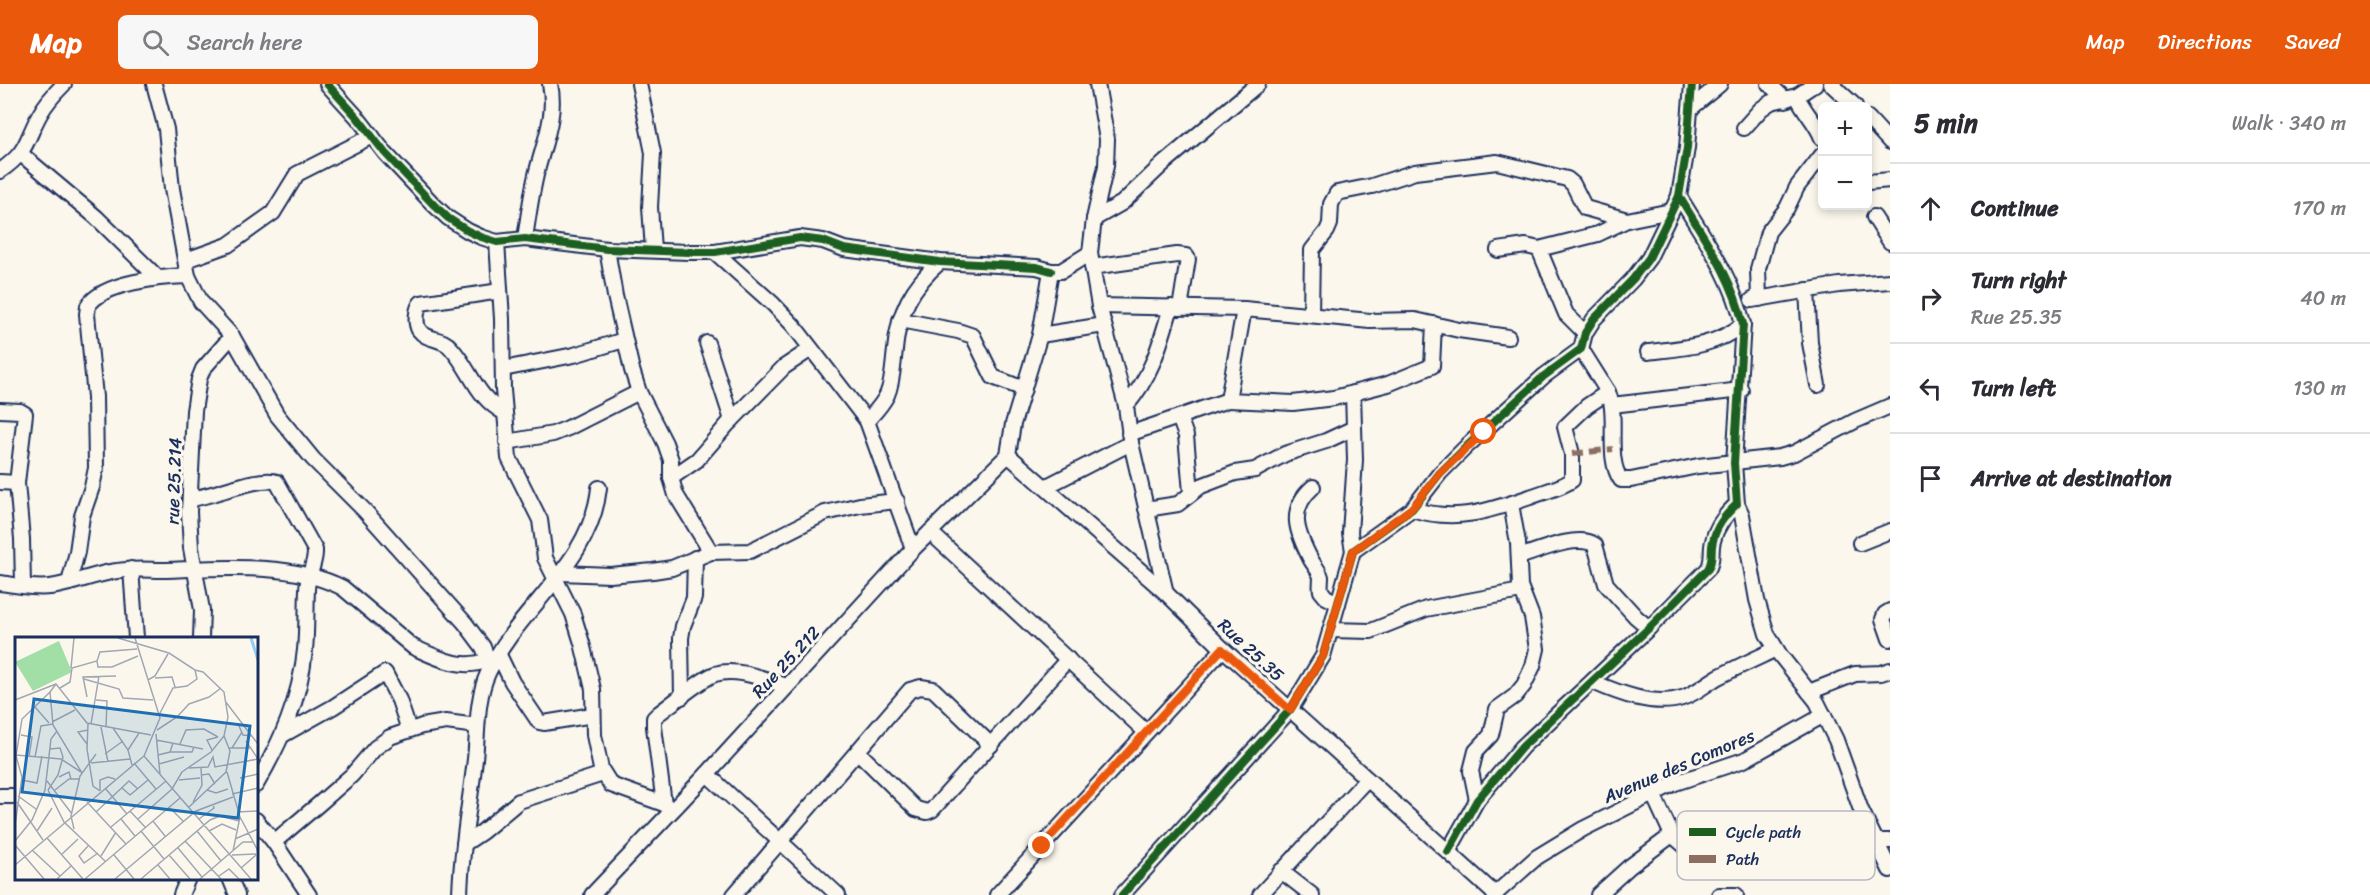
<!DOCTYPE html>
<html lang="en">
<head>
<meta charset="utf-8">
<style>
  :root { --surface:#fff; --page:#f7f7f7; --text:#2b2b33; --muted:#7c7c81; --line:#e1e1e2; --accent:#ea580c }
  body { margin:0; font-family:Sriracha,sans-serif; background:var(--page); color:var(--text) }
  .controls { position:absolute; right:18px; top:18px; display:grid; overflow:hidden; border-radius:9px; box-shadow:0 3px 9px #0003 }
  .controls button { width:54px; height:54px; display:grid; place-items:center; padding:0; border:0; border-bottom:2px solid var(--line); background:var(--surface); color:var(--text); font:30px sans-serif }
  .stop { position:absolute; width:18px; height:18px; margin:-14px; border:4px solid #ea580c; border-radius:50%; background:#fff }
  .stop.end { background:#ea580c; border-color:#fff; box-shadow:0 2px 6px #0008 }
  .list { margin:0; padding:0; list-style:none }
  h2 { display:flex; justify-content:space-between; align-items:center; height:78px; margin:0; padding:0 24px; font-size:26px }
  h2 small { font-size:20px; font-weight:400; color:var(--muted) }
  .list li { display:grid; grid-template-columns:39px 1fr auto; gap:18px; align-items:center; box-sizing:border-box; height:90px; padding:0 24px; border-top:2px solid var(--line) }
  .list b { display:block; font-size:22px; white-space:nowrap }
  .list p { margin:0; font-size:20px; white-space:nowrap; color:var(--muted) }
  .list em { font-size:20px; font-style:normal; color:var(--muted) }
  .icon { flex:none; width:33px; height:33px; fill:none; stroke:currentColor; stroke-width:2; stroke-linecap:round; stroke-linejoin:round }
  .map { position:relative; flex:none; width:1890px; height:811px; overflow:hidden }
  header { display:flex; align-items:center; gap:36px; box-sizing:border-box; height:84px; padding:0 30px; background:var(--accent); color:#fff }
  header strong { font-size:28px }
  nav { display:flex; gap:33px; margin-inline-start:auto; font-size:21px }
  .search { width:420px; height:54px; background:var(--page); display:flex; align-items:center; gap:15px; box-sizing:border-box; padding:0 21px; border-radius:9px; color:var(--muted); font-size:22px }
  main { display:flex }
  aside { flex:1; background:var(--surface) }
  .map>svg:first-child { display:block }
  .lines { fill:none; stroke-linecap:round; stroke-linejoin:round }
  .street-casing { stroke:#1b2f5e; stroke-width:18 }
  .street { stroke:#fbf7ec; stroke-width:14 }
  .quiet { stroke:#8d6e63; stroke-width:6; stroke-dasharray:12 6; stroke-linecap:butt }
  .cycleway-casing { stroke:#fbf7ec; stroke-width:11 }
  .cycleway { stroke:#1b5e20; stroke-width:8 }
  .route { stroke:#ea580c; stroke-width:8 }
  .labels { text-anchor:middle; stroke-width:6; stroke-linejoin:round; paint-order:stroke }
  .street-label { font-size:18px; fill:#1b2f5e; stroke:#fbf7ec }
  .inset-river { fill:none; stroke:#95cef4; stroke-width:3 }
  .inset-road { fill:none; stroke:#a1a7b3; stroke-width:1.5 }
  .view { fill:#1f6fb2; fill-opacity:0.15; stroke:#1f6fb2; stroke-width:3 }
  .inset-edge { fill:none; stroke:#1b2f5e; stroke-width:3 }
  .key { fill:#fbf7ec; stroke:#b8bbc1; stroke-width:1.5 }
  .key-label { font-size:16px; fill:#1b2f5e }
</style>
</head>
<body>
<header>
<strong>Map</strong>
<div class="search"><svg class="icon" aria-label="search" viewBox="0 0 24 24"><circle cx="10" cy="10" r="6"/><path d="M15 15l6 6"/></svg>Search here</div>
<nav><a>Map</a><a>Directions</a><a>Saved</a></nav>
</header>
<main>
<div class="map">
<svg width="1890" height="811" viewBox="0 0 1890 811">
  <rect width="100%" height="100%" fill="#fbf7ec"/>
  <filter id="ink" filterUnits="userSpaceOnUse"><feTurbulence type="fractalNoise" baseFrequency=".0167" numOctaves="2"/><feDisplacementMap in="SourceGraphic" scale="12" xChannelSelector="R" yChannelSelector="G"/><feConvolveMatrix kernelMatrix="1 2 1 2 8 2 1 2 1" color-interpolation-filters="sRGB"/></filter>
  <g filter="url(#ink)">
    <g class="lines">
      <g class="street-casing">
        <g id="street">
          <polyline points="154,0 166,45 172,105 188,192 201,218 232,252 277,331 313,375 365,427 465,539 483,563 491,583"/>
          <polyline points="327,0 357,33 385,69 432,119 448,134 468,147 481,153 497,158 525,155 607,165 689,168 715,168 800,154 823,157 844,165 940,178 1037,183 1051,187"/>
          <polyline points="639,0 653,69 650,123 653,166"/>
          <polyline points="1769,0 1786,16"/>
          <polyline points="1831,0 1855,22"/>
          <path d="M1797 12C1804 28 1816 38 1822 54"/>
          <polyline points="1690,25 1720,0"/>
          <polyline points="1868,34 1890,58"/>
          <polyline points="1744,44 1761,25 1771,18 1797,12 1815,0"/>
          <polyline points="21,70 96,133 158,194"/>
          <path d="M0 87C29 67 25 57 40 30 46 19 55 9 64 0"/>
          <polyline points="1868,98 1890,96"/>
          <polyline points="1874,133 1890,158"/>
          <polyline points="1094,135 1122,119 1163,80 1258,0"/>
          <path d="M525 155C528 134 531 112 536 91 543 61 557 32 550 0"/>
          <polyline points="497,158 502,235 503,306 509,374 540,436 545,474 573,530 582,559 593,605 594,651 601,685 611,701 664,720 671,725"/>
          <polyline points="607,165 615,212 632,286 639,308 665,359 671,376 671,394 676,411 711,468"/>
          <polyline points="1498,166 1526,162 1539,165"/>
          <polyline points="715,168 773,220 793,241 867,337 913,465"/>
          <polyline points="1090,169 1099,222 1126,322 1131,359 1166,509"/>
          <polyline points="186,176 228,161 273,129 297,90 372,52"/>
          <polyline points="1092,183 1177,171 1186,172 1188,175 1180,224"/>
          <polyline points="1807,206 1810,259 1818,301"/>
          <path d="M500 207 421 219C416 225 415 239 419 246 427 257 442 253 451 264 472 287 475 313 505 329"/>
          <polyline points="1759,215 1758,185 1768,148 1787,124 1797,103 1822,71"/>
          <polyline points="1752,216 1839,201 1890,197"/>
          <polyline points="1099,222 1244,225 1370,237 1415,236 1459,246 1508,253"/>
          <polyline points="1311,231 1312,166 1327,147 1330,140 1331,120 1337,109 1372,102 1415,88 1497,78 1567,95 1573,100 1585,124 1627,136"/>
          <polyline points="900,236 958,247 973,252 993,293 1024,305"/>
          <polyline points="1585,249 1566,230 1539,165 1598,150 1627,136 1671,127"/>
          <polyline points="1040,251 1104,241"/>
          <polyline points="707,259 732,336"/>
          <polyline points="1581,265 1608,308"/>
          <path d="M1648 268C1681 264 1716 263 1743 240"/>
          <polyline points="503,285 574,271 624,256"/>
          <polyline points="1353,309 1355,376 1350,449 1353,467"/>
          <polyline points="1228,316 1293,319 1334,314 1388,300 1432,282 1434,240"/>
          <polyline points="1612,321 1741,306"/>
          <path d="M1126 322C1152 292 1160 260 1171 223"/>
          <polyline points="0,326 20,327 25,330 17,399 22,455 23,501"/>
          <polyline points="1179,333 1186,352 1191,408"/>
          <path d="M867 337C874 329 882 321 887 311 893 298 893 280 895 266 898 229 912 202 940 178"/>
          <polyline points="1129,350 1228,316 1244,225"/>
          <polyline points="507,358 553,350 568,344 639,308"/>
          <polyline points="1008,371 1166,509 1223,565 1496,811"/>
          <polyline points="1008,371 1013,340 1040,251 1051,187 1061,187 1090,169 1094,135 1106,82 1107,55 1097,0"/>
          <polyline points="671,394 697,376 728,340 784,283 811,265"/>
          <polyline points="0,398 17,399"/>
          <polyline points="1045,403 1131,359"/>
          <path d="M1313 403C1287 426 1297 449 1311 476 1314 481 1320 488 1321 493 1321 498 1320 502 1321 507L1326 513 1338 519"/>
          <path d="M190 415C212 413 259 391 277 398L315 466C316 479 307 492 307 506 306 526 307 546 305 566 300 616 281 658 256 701"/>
          <polyline points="1737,420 1742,431 1757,516 1767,550 1780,571 1817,618 1836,656 1861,726 1890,786"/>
          <polyline points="1146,425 1178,420 1201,402 1235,389 1255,386 1285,370 1326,357 1354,344"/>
          <path d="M1412 425C1455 439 1489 427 1530 413 1543 408 1557 405 1569 398L1572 396V370L1565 343 1587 322 1608 308C1619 333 1605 374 1621 396H1631L1698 382 1780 373 1794 369 1855 337 1890 322"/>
          <polyline points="930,448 1146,648"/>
          <polyline points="1860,459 1890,447"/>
          <path d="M1519 473C1538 467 1578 449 1595 461L1606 500 1636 533 1649 544"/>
          <polyline points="131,485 136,554"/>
          <polyline points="561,489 610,491 653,487 672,484 711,468 750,467 825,429 860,421 897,417"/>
          <path d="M0 499C16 501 34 505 50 503 73 500 94 490 117 487 134 484 150 486 167 486 222 484 292 478 343 504L413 563C437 574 462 587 488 576"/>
          <path d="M69 499 77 468 82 432 92 403 96 384 95 313 87 230 88 222C103 198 161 193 188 192"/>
          <polyline points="1890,527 1885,530 1883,535 1890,555"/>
          <polyline points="1330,546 1371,547 1426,525 1521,507"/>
          <polyline points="201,554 202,526 191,464 189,428 194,327 199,295 203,285 232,252"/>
          <polyline points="499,571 512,598 539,638 544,639 593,631"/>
          <path d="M1593 598C1618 609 1654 623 1682 614 1695 610 1706 600 1718 593 1737 583 1757 574 1776 565"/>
          <polyline points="1809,608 1855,590 1881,589 1890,586"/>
          <polyline points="682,613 681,554 683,542 694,514 695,474"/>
          <polyline points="283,651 333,623 385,589 399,616 409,646"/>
          <polyline points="858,668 916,725 927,728 932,726 1068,575"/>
          <polyline points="707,690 838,811"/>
          <polyline points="0,712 16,712"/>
          <polyline points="1477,716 1471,687 1476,667 1491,651 1497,625 1515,612 1524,601 1533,582 1537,565 1532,533 1520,502 1518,459 1511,420"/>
          <path d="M664 720 654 643V634L658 630C672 620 701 595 715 590 737 583 766 596 787 602"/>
          <polyline points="256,736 274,758 309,811"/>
          <polyline points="1672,751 1693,769 1697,770 1748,739"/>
          <polyline points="1874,757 1890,757"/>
          <polyline points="274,758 319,720 352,691 375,664 390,653 422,642 446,638 477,642"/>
          <polyline points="464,760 482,748 519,717 603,690"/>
          <path d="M1448 768 1477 716 1522 663 1649 544 1708 485C1714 476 1710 467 1713 457 1716 442 1726 430 1737 420L1734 379 1743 240C1732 192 1704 154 1679 112"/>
          <polyline points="1281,787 1312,811"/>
          <polyline points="230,794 237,811"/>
          <polyline points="181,811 188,794"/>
          <path d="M460 811C461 765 470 720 475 675 478 647 476 615 488 589 518 523 591 481 599 404"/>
          <polyline points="592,811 707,690 913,465 1008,371"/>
          <polyline points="734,811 910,606 921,603 933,605 991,661"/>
          <polyline points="997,811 1223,565"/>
          <polyline points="1122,811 1290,626 1323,572 1353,467 1412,425 1440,389 1468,361 1544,292 1581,265 1585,249 1594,235 1633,195 1649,174 1679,112 1687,64 1692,0"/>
          <polyline points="1260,811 1367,695"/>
          <polyline points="1494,811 1537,773 1583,745 1675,699 1744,676 1824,631"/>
          <polyline points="1598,811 1629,783 1672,751 1653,710"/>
          <polyline points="1719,811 1736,811"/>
        </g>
      </g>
      <use href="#street" class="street"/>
      <polyline class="quiet" points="1572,370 1613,365"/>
      <g class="cycleway-casing">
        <g id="cycleway">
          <polyline points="327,0 357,33 385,69 432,119 448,134 468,147 481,153 497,158 525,155 607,165 689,168 715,168 800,154 823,157 844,165 940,178 1037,183 1051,187"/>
          <path d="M1448 768 1477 716 1522 663 1649 544 1708 485C1714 476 1710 467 1713 457 1716 442 1726 430 1737 420L1734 379 1743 240C1732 192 1704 154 1679 112"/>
          <polyline points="1122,811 1290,626 1323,572 1353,467 1412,425 1440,389 1468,361 1544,292 1581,265 1585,249 1594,235 1633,195 1649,174 1679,112 1687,64 1692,0"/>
        </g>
      </g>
      <use href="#cycleway" class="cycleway"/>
    </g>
  </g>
  <g class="lines" filter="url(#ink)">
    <polyline class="route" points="1042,762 1222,565 1290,626 1323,572 1353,467 1412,424 1440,389 1484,348"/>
  </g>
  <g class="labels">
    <g class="street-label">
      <text transform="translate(174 397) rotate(-88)" y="6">rue 25.214</text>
      <text transform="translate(1251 566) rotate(43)" y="6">Rue 25.35</text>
      <text transform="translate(786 578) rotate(-47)" y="6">Rue 25.212</text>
      <text transform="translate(1679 682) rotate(-23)" y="6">Avenue des Comores</text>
    </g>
  </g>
  <g transform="translate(15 553)">
    <rect width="243" height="243" fill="#fbf7ec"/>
    <path d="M44 4 57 35 18 54 0 25Z" fill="#a1dfa7"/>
    <path class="inset-river" d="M236 1 243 23"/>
    <path class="inset-road" d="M103 1 154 16 180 33 182 42 172 49 158 51 144 78M120 1 145 81 129 119M82 24 83 30H97L123 19M56 31 59 1M140 41 157 40 160 50M69 42 104 52 108 61 138 63M133 43 140 39 153 17M45 51 55 45 57 31 82 24 85 15 122 12M72 60 68 40 101 39M0 63 41 47M81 63 92 64 91 90M210 64 243 107M20 70 34 86M37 85 60 73M73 87 72 112 78 149 85 154M76 87 84 39M224 89 228 98 237 99M86 90 93 125M98 91 113 113 117 128M142 93 162 80 174 67 194 60 206 51M141 97 145 137M6 98 17 100 14 120M141 103 188 112M231 104 243 122M72 107 63 95 73 93M165 107 171 93 189 92 203 100M214 111H235M217 111 227 95M113 113 124 96M197 113 192 103 203 100M155 115H177L179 110M90 117 108 104M1 118 46 122 66 135M143 118 155 115 158 106M129 119 236 242M20 120 26 89 38 87M76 126 115 122M119 126 141 152M144 127 169 120M174 131 193 130 198 120 200 130 243 122M212 135 225 180 218 214M67 136 38 88 35 55 41 47 72 86 136 98M186 138 194 137 200 147M44 140 54 135 56 142M225 141 243 137M7 143 22 146 27 119M164 143 185 141M32 144 57 177M90 151 112 177M107 151 115 158 133 143M33 153 49 185 90 224M33 153 43 138 48 120 45 111 35 112M40 153 54 142H64M192 153 201 156 213 152M85 154V143L93 140 100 142M217 157 243 151M3 159 21 172M2 165 28 203M72 165 111 207M178 165 187 148 186 131M174 170 211 135 215 114 209 99M155 171 168 184M115 174 130 190M81 175 114 144 123 152M222 175 243 174M225 180 243 214M106 182 120 199M123 182 157 152 167 135 196 115 209 99 213 80 209 55 188 35 180 33M184 182 199 171 198 167M138 184 150 199M0 188 7 140 1 119 7 82 35 55M96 190 151 144M59 192 56 179 65 139 81 117M22 194 37 171M126 194 149 222M182 194 206 224M194 194 207 187 221 193M32 201 68 242M220 202 243 192M0 204 17 183 30 153 36 102 42 94M170 204 206 242M0 208 29 242M73 209 64 219 69 226 83 216M163 211 187 240M17 213 45 239M46 218 63 202M99 218 119 242M154 218 175 242M217 218 241 217M86 219 101 195M0 228 129 119M143 228 155 242M226 231 241 218M204 239 214 232 224 242M42 242 56 229M70 242 165 161M100 242 181 174 218 160M126 242 195 183 205 179 224 184M185 242 228 205H238"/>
    <path class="view" d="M19 62 235 89 223 181 7 155Z"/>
    <rect width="243" height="243" class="inset-edge"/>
  </g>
  <rect x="1677" y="727" width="198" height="69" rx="9" class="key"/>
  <rect x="1689" y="744" width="27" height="8" fill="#1b5e20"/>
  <rect x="1689" y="771" width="27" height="8" fill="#8d6e63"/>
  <g class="key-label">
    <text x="1726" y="754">Cycle path</text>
    <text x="1726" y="781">Path</text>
  </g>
</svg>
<div class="controls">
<button>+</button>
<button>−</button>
</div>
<div class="stop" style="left:1484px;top:348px"></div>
<div class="stop end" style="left:1042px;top:762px"></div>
</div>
<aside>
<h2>5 min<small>Walk · 340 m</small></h2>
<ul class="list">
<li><svg class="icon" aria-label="ahead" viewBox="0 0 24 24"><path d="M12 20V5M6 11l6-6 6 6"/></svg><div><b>Continue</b></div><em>170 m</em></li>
<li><svg class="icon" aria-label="right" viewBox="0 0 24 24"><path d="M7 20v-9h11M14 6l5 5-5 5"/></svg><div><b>Turn right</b><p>Rue 25.35</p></div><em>40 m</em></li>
<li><svg class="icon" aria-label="left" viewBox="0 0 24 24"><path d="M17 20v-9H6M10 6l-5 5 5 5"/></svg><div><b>Turn left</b></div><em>130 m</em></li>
<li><svg class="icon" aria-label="arrive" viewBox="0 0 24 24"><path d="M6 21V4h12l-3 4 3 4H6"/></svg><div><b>Arrive at destination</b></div></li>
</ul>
</aside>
</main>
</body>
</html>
